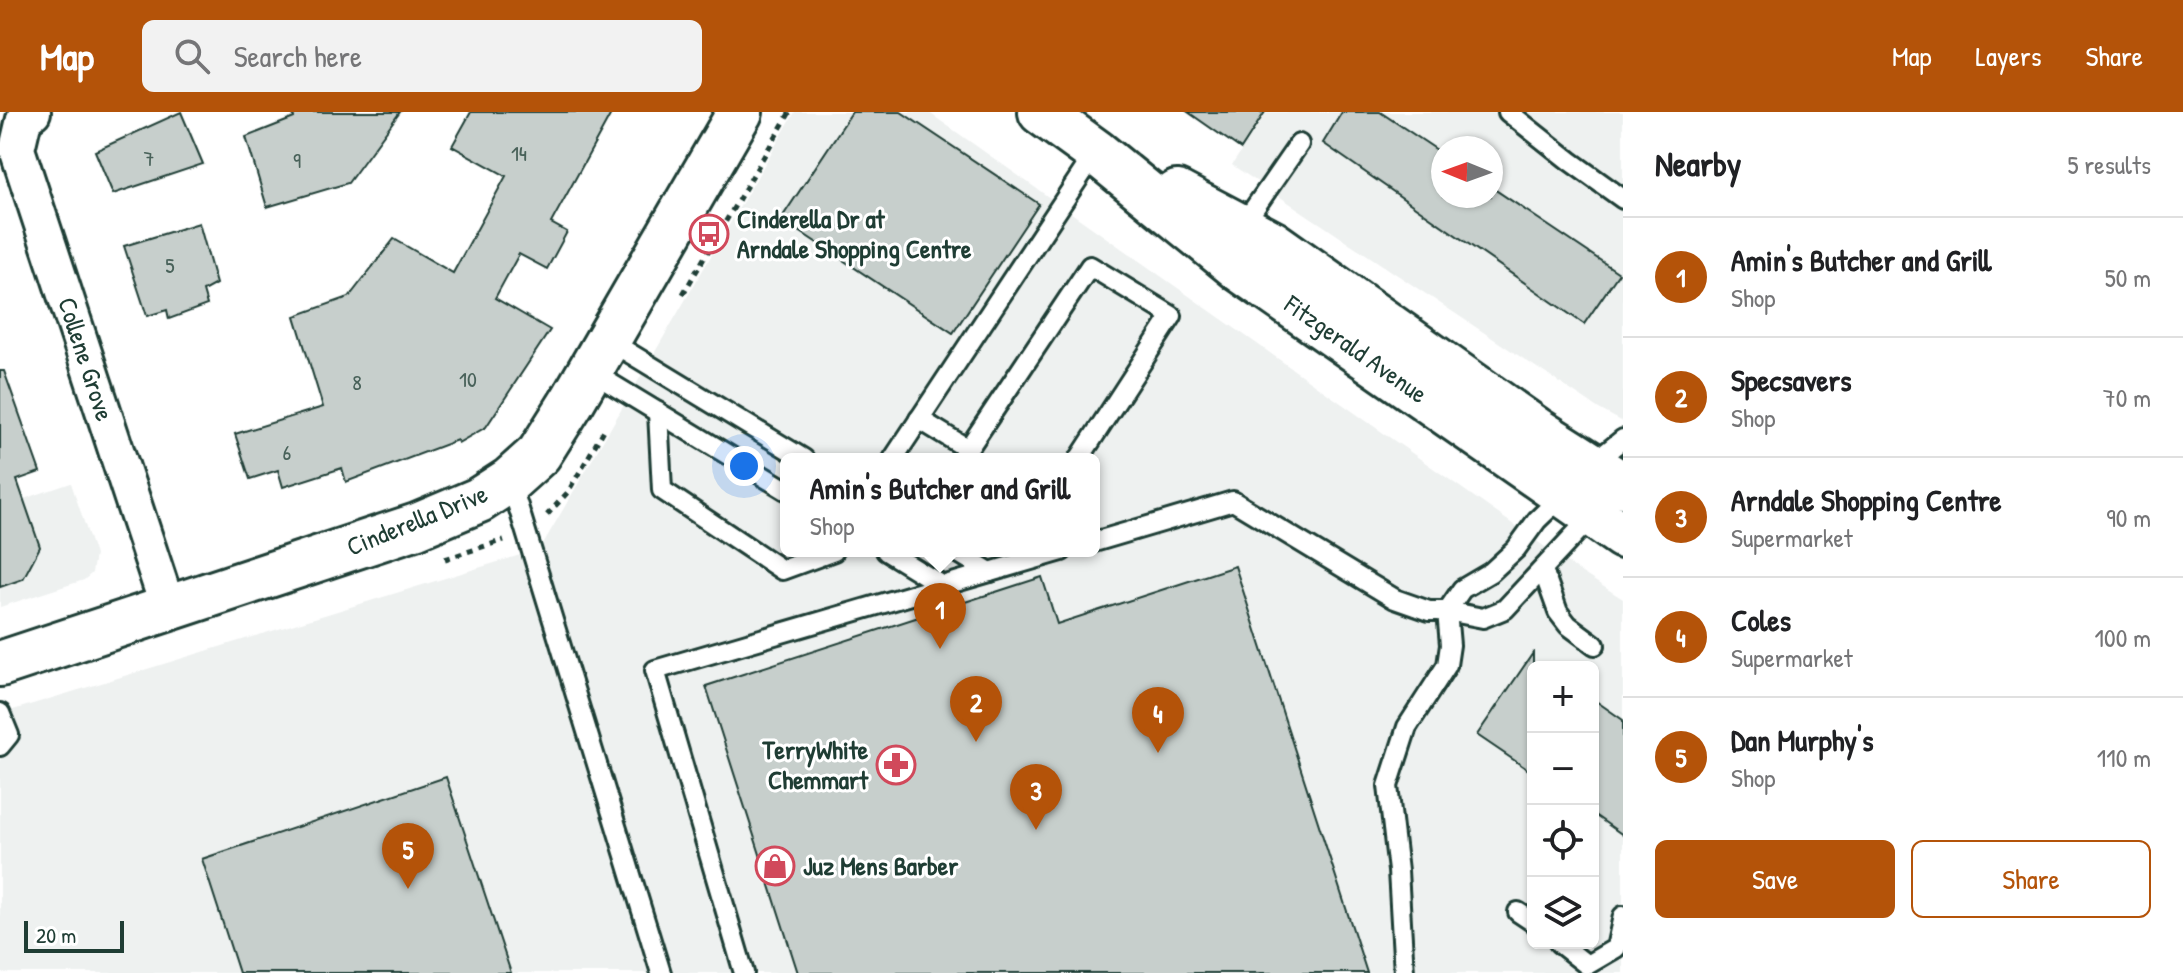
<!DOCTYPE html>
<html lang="en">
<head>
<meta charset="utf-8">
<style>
  :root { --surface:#fff; --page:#f2f2f2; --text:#202124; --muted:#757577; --line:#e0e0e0; --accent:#b45309 }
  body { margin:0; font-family:"Patrick Hand",sans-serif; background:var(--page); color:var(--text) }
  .controls { position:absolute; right:24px; bottom:24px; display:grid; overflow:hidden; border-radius:12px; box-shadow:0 2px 6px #0004 }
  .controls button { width:72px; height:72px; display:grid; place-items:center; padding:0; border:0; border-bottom:2px solid var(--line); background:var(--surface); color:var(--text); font:40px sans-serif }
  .compass { position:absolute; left:1431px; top:24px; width:72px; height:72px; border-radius:50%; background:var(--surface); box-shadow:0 2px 6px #0004; rotate:271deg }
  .scale { position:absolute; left:24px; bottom:20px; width:100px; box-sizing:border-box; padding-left:8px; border:4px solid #1f3d34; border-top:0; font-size:22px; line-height:28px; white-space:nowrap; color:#1f3d34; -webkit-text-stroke:6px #fff; paint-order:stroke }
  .you { position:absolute; left:744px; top:354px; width:28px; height:28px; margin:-20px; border:6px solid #fff; border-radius:50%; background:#1a73e8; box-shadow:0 0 0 12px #1a73e833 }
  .badge { display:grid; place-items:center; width:52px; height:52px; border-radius:50%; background:var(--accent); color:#fff; font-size:26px; font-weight:700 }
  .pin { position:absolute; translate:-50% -66px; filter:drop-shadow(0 2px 4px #0008) }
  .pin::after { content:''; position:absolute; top:42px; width:28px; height:24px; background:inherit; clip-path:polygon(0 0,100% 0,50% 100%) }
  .popup { position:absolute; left:780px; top:341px; width:320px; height:104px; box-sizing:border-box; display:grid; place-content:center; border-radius:12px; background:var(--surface); filter:drop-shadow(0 2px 6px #0005); font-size:26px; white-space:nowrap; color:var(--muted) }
  .popup b { font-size:30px; color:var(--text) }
  .popup::after { content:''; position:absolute; left:50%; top:100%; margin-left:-16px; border:16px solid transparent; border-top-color:var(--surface) }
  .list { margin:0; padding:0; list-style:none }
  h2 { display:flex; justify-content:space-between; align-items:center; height:104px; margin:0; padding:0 32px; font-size:34px }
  h2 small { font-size:26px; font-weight:400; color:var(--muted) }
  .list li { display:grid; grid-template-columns:52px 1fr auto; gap:24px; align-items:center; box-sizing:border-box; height:120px; padding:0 32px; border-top:2px solid var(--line) }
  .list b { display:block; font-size:30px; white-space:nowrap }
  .list p { margin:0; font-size:26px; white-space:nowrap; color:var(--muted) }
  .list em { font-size:26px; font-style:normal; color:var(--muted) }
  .actions { display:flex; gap:16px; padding:24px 32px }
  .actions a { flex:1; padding:18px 0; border:2px solid var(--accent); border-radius:12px; text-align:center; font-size:28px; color:var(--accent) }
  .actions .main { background:var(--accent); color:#fff }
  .icon { flex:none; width:44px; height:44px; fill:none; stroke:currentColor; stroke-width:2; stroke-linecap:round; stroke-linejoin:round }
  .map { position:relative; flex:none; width:1623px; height:861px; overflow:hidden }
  header { display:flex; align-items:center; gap:48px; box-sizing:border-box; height:112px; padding:0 40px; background:var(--accent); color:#fff }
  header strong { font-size:38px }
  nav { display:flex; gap:44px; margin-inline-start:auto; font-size:28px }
  .search { width:560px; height:72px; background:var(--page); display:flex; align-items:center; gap:20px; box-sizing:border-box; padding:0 28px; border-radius:12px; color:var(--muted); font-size:30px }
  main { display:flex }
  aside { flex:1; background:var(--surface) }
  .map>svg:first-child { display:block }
  .built { fill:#eef1f0; fill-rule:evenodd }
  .building { fill:#c7cfcc; stroke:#1f3d34; stroke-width:2 }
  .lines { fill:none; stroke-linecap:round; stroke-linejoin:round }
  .lane-casing { stroke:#1f3d34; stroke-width:24 }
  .street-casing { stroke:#1f3d34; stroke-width:40 }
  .secondary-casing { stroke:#1f3d34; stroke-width:50 }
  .path { stroke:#1f3d34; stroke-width:5; stroke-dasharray:6 6; stroke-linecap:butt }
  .lane { stroke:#fff; stroke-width:18 }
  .street { stroke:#fff; stroke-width:34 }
  .secondary { stroke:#fff; stroke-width:44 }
  .labels { text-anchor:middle; stroke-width:6; stroke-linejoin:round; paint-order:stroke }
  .number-label { font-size:22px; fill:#49625a }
  .poi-label { font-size:26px; font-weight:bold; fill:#1f3d34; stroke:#fff; text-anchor:start }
  .street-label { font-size:26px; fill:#1f3d34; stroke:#fff }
</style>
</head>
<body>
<header>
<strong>Map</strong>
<div class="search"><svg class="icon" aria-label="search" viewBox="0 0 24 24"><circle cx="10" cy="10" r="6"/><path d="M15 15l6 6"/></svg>Search here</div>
<nav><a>Map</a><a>Layers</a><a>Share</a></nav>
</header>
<main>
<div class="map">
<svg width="1623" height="861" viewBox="0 0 1623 861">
  <rect width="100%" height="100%" fill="#fff"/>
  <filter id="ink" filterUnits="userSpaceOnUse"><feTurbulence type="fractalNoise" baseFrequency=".0125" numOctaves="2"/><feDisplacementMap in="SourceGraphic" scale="16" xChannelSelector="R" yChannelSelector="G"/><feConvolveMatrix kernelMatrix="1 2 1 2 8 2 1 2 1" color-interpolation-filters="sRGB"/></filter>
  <g filter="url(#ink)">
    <g class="built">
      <path d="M795 0H928L1582 461 1623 487V861H0V602L540 437ZM786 347H1094V439H786ZM1533 555H1593V831H1533Z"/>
      <path d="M1267 0H1623V310L1599 297 1232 53ZM1443 36H1491V84H1443Z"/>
      <polygon points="71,371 95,443 92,461 84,468 0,495 0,395"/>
    </g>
    <g class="building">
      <polygon points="181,0 203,52 113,82 95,39"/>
      <polygon points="293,0 400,0 348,71 267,95 246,25 294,6"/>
      <polygon points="471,0 612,0 551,111 567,120 547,157 519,142 495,186 550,218 486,315 458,331 457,328 346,370 342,356 283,375 278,358 250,367 235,322 323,295 295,204 349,185 394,127 453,161 506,64 452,34"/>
      <polygon points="852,0 901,0 1039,92 953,221 781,107"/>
      <polygon points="1188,0 1265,0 1241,37"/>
      <polygon points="1342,0 1380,0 1443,42 1443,84 1491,84 1491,75 1619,161 1584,212 1323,31"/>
      <polygon points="199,111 216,172 203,179 207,193 169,207 167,198 147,204 124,134"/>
      <polygon points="0,259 4,259 40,360 17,368 40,435 23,467 0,475"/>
      <polygon points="1235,454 1367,861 798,861 706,574 1042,465 1057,512"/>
      <polygon points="1533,541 1533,661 1477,623"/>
      <polygon points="1593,587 1623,608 1623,723 1593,702"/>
      <polygon points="446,665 511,861 239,861 202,747"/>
    </g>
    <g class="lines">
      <g class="lane-casing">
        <g id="lane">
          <polyline points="1508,0 1570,49 1623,87"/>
          <polyline points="1240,117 1299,32"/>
          <polyline points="608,228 804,347"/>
          <polyline points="590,259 786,378"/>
          <polyline points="658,300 662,378 782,458 834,439"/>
          <polyline points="919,307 968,337 1090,154 1172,204 1079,347"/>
          <polyline points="893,347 1096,40"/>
          <polyline points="1592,352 1623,327"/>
          <polyline points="510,368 661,861"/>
          <polyline points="1094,430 1233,389 1395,487 1429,499 1447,499 1483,506 1505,497 1593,403"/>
          <polyline points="886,439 943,474"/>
          <polyline points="955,439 990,460"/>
          <polyline points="1543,458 1558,500 1568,513 1595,533"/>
          <polyline points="0,601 9,623 0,634"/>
          <polyline points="1518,800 1533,810"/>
          <polyline points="1559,831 1587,853 1616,836 1623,804"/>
          <polyline points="744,861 655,558 1062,439"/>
          <polyline points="1404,861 1398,759 1388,674 1407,615 1447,553 1450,533 1447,499 1462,477 1491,460 1516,437 1537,408 1564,382"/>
        </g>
      </g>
      <g class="street-casing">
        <polyline id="street" points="33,0 24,7 17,37 168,496"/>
      </g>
      <g class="secondary-casing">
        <g id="secondary">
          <polyline points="1041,0 1096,40 1241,158 1623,424"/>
          <polyline points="1177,81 1272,131 1535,317 1623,373"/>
          <polyline points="0,552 417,414 479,388 510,368 539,342 573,288 740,0"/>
        </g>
      </g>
      <g class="path">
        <polyline points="683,182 790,0"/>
        <polyline points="547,403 568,380 604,318"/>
        <polyline points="445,447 504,428"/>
      </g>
      <use href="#lane" class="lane"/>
      <use href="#street" class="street"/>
      <use href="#secondary" class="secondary"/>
    </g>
  </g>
  <defs>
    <g id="bus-ring" transform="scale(2)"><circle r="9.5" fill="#fff" stroke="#d1495b" stroke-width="1.5"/><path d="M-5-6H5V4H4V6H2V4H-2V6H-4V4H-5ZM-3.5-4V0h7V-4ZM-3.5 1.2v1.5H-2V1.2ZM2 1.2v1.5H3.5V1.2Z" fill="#d1495b"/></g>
    <g id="pharmacy-ring" transform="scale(2)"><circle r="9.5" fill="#fff" stroke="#d1495b" stroke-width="1.5"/><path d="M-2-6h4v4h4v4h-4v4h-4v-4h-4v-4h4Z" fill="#d1495b"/></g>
    <g id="shop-ring" transform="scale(2)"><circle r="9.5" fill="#fff" stroke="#d1495b" stroke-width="1.5"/><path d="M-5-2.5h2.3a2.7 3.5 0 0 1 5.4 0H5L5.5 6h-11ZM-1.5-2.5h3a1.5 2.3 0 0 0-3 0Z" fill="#d1495b"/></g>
  </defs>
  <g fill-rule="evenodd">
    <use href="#bus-ring" x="709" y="122"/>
    <use href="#pharmacy-ring" x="896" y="653"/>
    <use href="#shop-ring" x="775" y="754"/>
  </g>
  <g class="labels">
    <g class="number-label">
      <text x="519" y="49">14</text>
      <text x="149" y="54">7</text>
      <text x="297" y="56">9</text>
      <text x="170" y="161">5</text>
      <text x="468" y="275">10</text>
      <text x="357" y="278">8</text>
      <text x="287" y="348">6</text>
    </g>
    <g class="poi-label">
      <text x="737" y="116">Cinderella Dr at<tspan x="737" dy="30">Arndale Shopping Centre</tspan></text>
      <text x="868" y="647" text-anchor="end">TerryWhite<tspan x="868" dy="30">Chemmart</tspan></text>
      <text x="803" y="763">Juz Mens Barber</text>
    </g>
    <g class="street-label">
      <text transform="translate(1356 237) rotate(35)" y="9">Fitzgerald Avenue</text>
      <text transform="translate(86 247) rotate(72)" y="9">Collene Grove</text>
      <text transform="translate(417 408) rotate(-22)" y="9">Cinderella Drive</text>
    </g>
  </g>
</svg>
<div class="controls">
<button>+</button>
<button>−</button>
<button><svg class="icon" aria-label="locate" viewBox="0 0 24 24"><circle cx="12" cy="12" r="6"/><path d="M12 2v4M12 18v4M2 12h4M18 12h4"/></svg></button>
<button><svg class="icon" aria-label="layers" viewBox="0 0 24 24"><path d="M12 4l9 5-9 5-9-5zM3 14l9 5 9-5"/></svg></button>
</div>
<svg class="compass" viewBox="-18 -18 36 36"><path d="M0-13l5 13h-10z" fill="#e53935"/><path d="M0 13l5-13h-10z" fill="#757577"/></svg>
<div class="scale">20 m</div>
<div class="you"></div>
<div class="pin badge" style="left:940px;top:537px">1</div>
<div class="popup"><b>Amin's Butcher and Grill</b>Shop</div>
<div class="pin badge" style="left:976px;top:630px">2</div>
<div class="pin badge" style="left:1036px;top:718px">3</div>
<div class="pin badge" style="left:1158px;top:641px">4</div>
<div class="pin badge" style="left:408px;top:777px">5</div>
</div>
<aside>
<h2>Nearby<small>5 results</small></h2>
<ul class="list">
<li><span class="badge">1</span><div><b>Amin's Butcher and Grill</b><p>Shop</p></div><em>50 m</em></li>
<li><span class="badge">2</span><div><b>Specsavers</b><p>Shop</p></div><em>70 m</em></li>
<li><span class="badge">3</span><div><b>Arndale Shopping Centre</b><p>Supermarket</p></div><em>90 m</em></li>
<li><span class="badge">4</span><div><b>Coles</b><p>Supermarket</p></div><em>100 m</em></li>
<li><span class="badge">5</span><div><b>Dan Murphy's</b><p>Shop</p></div><em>110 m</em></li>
</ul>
<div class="actions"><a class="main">Save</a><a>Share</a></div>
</aside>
</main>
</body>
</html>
